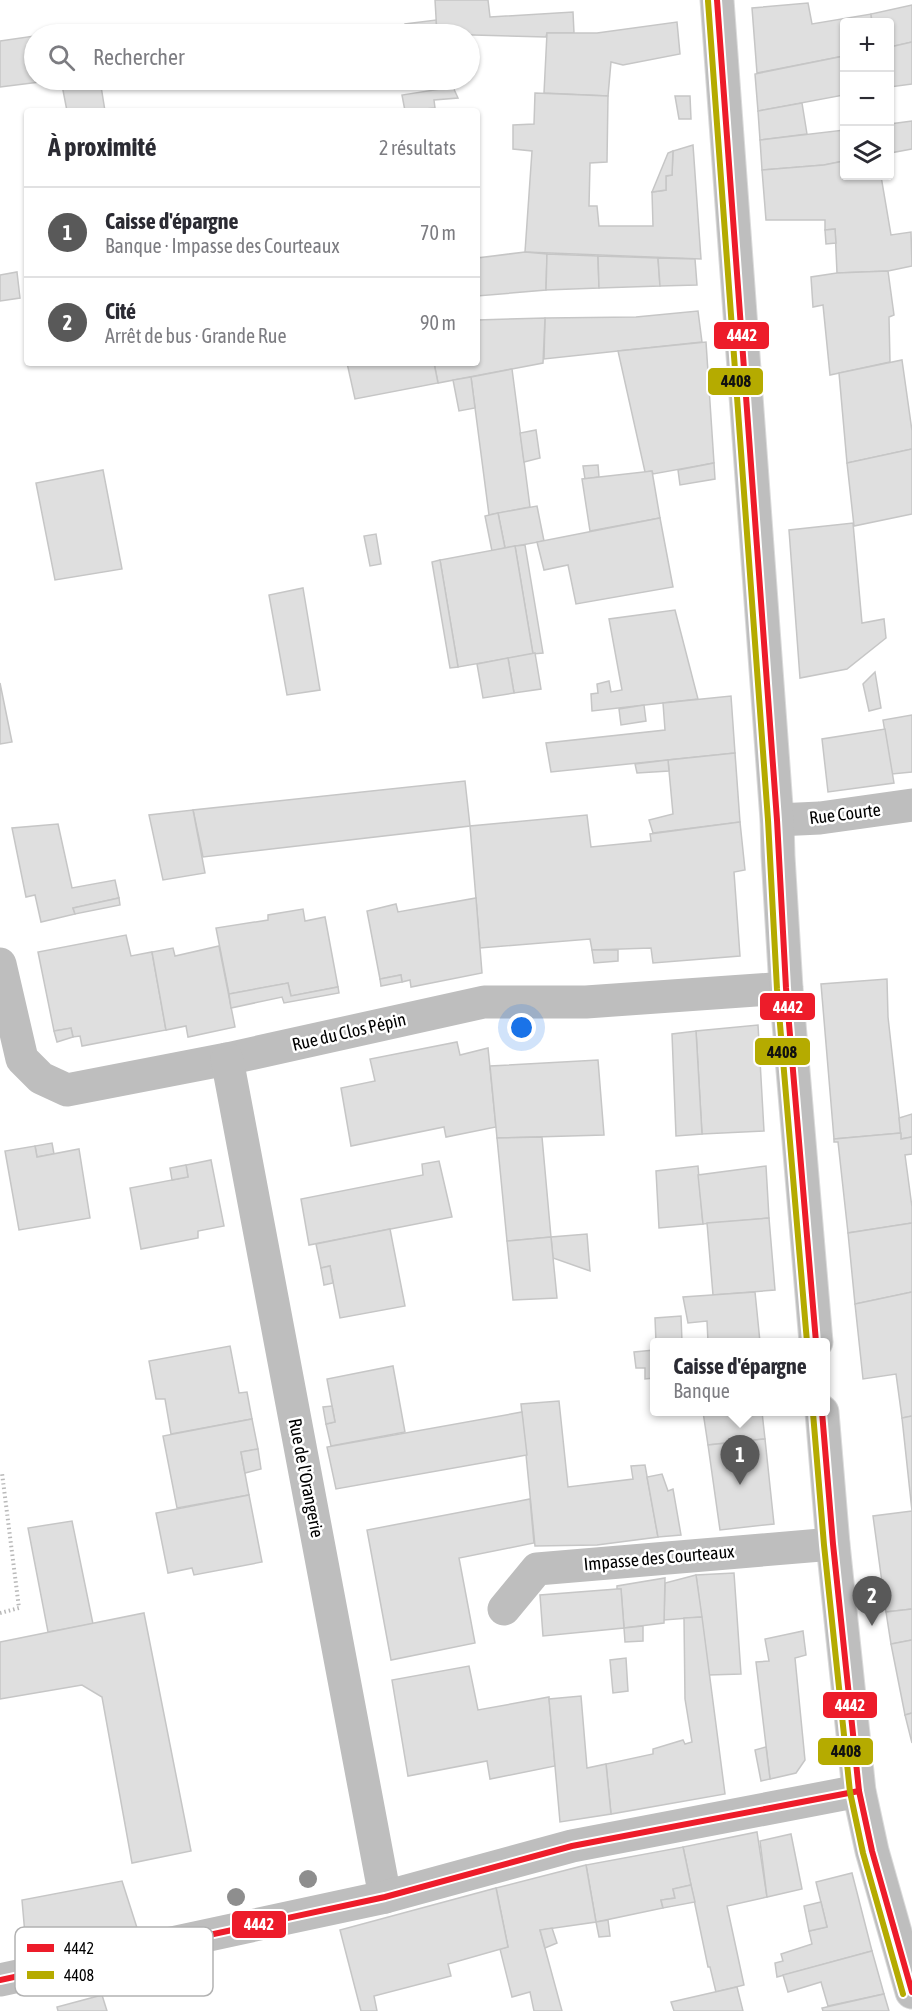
<!DOCTYPE html>
<html lang="fr">
<head>
<meta charset="utf-8">
<style>
  :root { --surface:#fff; --page:#f7f7f7; --text:#2b2b33; --muted:#7c7c81; --line:#e1e1e2; --accent:#595959 }
  body { margin:0; font-family:"Asap Condensed",sans-serif; background:var(--page); color:var(--text) }
  .controls { position:absolute; right:18px; top:18px; display:grid; overflow:hidden; border-radius:6px; box-shadow:0 2px 4px #0004 }
  .controls button { width:54px; height:54px; display:grid; place-items:center; padding:0; border:0; border-bottom:2px solid var(--line); background:var(--surface); color:var(--text); font:30px sans-serif }
  .you { position:absolute; left:522px; top:1028px; width:21px; height:21px; margin:-15px; border:4px solid #fff; border-radius:50%; background:#1a73e8; box-shadow:0 0 0 9px #1a73e833 }
  .badge { display:grid; place-items:center; width:39px; height:39px; border-radius:50%; background:var(--accent); color:#fff; font-size:20px; font-weight:700 }
  .pin { position:absolute; translate:-50% -50px; filter:drop-shadow(0 2px 3px #0008) }
  .pin::after { content:''; position:absolute; top:32px; width:21px; height:18px; background:inherit; clip-path:polygon(0 0,100% 0,50% 100%) }
  .popup { position:absolute; left:650px; top:1338px; width:180px; height:78px; box-sizing:border-box; display:grid; place-content:center; border-radius:6px; background:var(--surface); filter:drop-shadow(0 2px 4px #0005); font-size:20px; white-space:nowrap; color:var(--muted) }
  .popup b { font-size:22px; color:var(--text) }
  .popup::after { content:''; position:absolute; left:50%; top:100%; margin-left:-12px; border:12px solid transparent; border-top-color:var(--surface) }
  .list { margin:0; padding:0; list-style:none }
  h2 { display:flex; justify-content:space-between; align-items:center; height:78px; margin:0; padding:0 24px; font-size:26px }
  h2 small { font-size:20px; font-weight:400; color:var(--muted) }
  .list li { display:grid; grid-template-columns:39px 1fr auto; gap:18px; align-items:center; box-sizing:border-box; height:90px; padding:0 24px; border-top:2px solid var(--line) }
  .list b { display:block; font-size:22px; white-space:nowrap }
  .list p { margin:0; font-size:20px; white-space:nowrap; color:var(--muted) }
  .list em { font-size:20px; font-style:normal; color:var(--muted) }
  .icon { flex:none; width:33px; height:33px; fill:none; stroke:currentColor; stroke-width:2; stroke-linecap:round; stroke-linejoin:round }
  .map { position:relative; flex:none; width:912px; height:2011px; overflow:hidden }
  .search { position:absolute; background:var(--surface); box-shadow:0 2px 4px #0004; left:24px; top:24px; width:456px; height:66px; display:flex; align-items:center; gap:15px; box-sizing:border-box; padding:0 21px; border-radius:33px; color:var(--muted); font-size:22px }
  .panel { position:absolute; background:var(--surface); box-shadow:0 2px 4px #0004; left:24px; top:108px; width:456px; height:258px; border-radius:6px }
  .map>svg:first-child { display:block }
  .building { fill:#dfdfdf; stroke:#c6c6c6; stroke-width:1.5 }
  .lines { fill:none; stroke-linecap:round; stroke-linejoin:round }
  .major-casing { stroke:#dbdbdb; stroke-width:35 }
  .path { stroke:#b9b9b9; stroke-width:4; stroke-dasharray:1.5 3; stroke-linecap:butt }
  .minor { stroke:#bebebe; stroke-width:33 }
  .major { stroke:#bebebe; stroke-width:33 }
  .bus-1-casing { stroke:#fff; stroke-width:10 }
  .bus-2-casing { stroke:#fff; stroke-width:10 }
  .bus-1 { stroke:#ed1c2a; stroke-width:6 }
  .bus-2 { stroke:#b5ab00; stroke-width:6 }
  .tree { fill:#8e8e8e }
  .labels { text-anchor:middle; stroke-width:5; stroke-linejoin:round; paint-order:stroke }
  .street-label { font-size:18px; fill:#000; stroke:#fff }
  .key { fill:#fff; stroke:#b2b2b2; stroke-width:1.5 }
  .key-label { font-size:16px; fill:#000 }
  .line-badge { stroke:#fff; stroke-width:2 }
  .badge-label { font-size:16px; text-anchor:middle; font-weight:bold; fill:#fff }
  .pale-badge-label { font-size:16px; text-anchor:middle; font-weight:bold; fill:#111 }
</style>
</head>
<body>
<div class="map">
<svg width="912" height="2011" viewBox="0 0 912 2011">
  <rect width="100%" height="100%" fill="#fff"/>
  <g class="building">
    <polygon points="435,0 488,0 490,17 573,12 574,33 547,33 546,37 437,34"/>
    <polygon points="808,3 812,24 871,14 872,22 844,22 844,56 757,73 752,8"/>
    <polygon points="912,5 912,42 890,47 890,22 872,22 871,14"/>
    <polygon points="436,20 437,34 405,34 405,24"/>
    <polygon points="677,22 680,54 623,65 611,62 608,96 544,93 547,33 597,33"/>
    <polygon points="91,29 92,34 47,34"/>
    <polygon points="34,36 34,80 56,80 0,87 0,41"/>
    <polygon points="912,42 912,84 890,87 890,47"/>
    <polygon points="844,56 844,95 758,111 755,74"/>
    <polygon points="61,80 100,80 105,111 67,111"/>
    <polygon points="453,87 458,98 434,100 435,108 405,111 402,95"/>
    <polygon points="535,93 608,96 607,162 590,163 589,206 597,206 599,226 653,226 652,192 666,190 666,176 672,175 673,151 693,145 701,259 525,252 532,151 513,149 513,125 534,124"/>
    <polygon points="675,96 690,96 691,119 679,119"/>
    <polygon points="802,103 807,134 760,140 758,111"/>
    <polygon points="912,121 912,149 890,153 890,124"/>
    <polygon points="844,130 844,161 824,165 762,170 760,140"/>
    <polygon points="673,151 672,175 666,176 666,190 652,192 668,153"/>
    <polygon points="844,161 844,176 881,176 891,235 911,232 912,266 888,271 837,273 835,229 825,230 825,220 766,220 762,170 824,165"/>
    <polygon points="835,229 836,243 826,244 825,230"/>
    <polygon points="525,252 547,254 546,290 477,296 477,258"/>
    <polygon points="547,254 598,256 599,288 546,290"/>
    <polygon points="598,256 658,258 660,286 599,288"/>
    <polygon points="658,258 695,259 697,285 660,286"/>
    <polygon points="888,271 894,315 889,317 890,362 830,375 823,305 813,307 811,277 837,273"/>
    <polygon points="17,272 20,298 0,301 0,275"/>
    <polygon points="698,311 702,342 544,359 545,318 636,317"/>
    <polygon points="545,318 543,363 438,383 434,363 477,363 477,320"/>
    <polygon points="706,342 714,463 653,474 652,471 645,472 618,351"/>
    <polygon points="902,360 912,431 912,449 847,463 839,373"/>
    <polygon points="347,363 434,363 438,383 355,399"/>
    <polygon points="512,369 530,507 489,515 471,377"/>
    <polygon points="471,377 475,408 459,411 453,380"/>
    <polygon points="536,430 540,458 524,462 520,433"/>
    <polygon points="912,449 912,514 854,526 847,463"/>
    <polygon points="714,463 715,479 680,485 678,470"/>
    <polygon points="598,465 599,477 585,479 583,466"/>
    <polygon points="103,470 122,569 55,580 36,483"/>
    <polygon points="652,471 660,518 590,531 582,479"/>
    <polygon points="537,506 544,541 505,548 498,513"/>
    <polygon points="498,513 505,548 492,551 485,516"/>
    <polygon points="660,518 673,587 576,604 568,565 544,570 537,542"/>
    <polygon points="853,523 862,623 884,619 886,638 847,669 800,678 789,530"/>
    <polygon points="376,534 381,564 370,566 364,536"/>
    <polygon points="525,545 543,653 533,654 515,546"/>
    <polygon points="515,546 533,654 458,667 440,560"/>
    <polygon points="440,560 458,667 450,668 432,562"/>
    <polygon points="303,588 320,690 287,695 269,595"/>
    <polygon points="675,610 698,699 592,711 591,694 598,693 597,684 609,681 611,692 622,690 609,619"/>
    <polygon points="535,653 541,689 514,693 508,658"/>
    <polygon points="508,658 514,693 483,698 477,664"/>
    <polygon points="875,672 881,708 869,711 863,684"/>
    <polygon points="0,683 12,742 0,744"/>
    <polygon points="731,696 735,753 551,772 546,743 665,730 663,703"/>
    <polygon points="644,705 646,721 621,725 619,709"/>
    <polygon points="912,715 912,772 892,774 883,720"/>
    <polygon points="885,729 894,783 828,792 822,739"/>
    <polygon points="735,753 740,822 653,833 649,820 673,814 668,760"/>
    <polygon points="668,760 669,771 637,773 635,764"/>
    <polygon points="465,781 470,826 203,857 193,810"/>
    <polygon points="193,810 205,873 163,880 149,815"/>
    <polygon points="587,815 591,847 651,841 650,834 740,822 745,870 734,872 740,956 653,963 651,948 592,950 590,939 480,948 470,826"/>
    <polygon points="58,824 72,888 115,880 119,898 73,908 75,914 41,922 35,895 26,897 12,828"/>
    <polygon points="119,898 120,905 75,914 73,908"/>
    <polygon points="476,898 482,973 411,987 410,980 402,982 401,975 380,979 367,911 396,904 398,912"/>
    <polygon points="303,909 305,921 325,917 338,987 291,996 288,983 229,994 216,928 268,920 268,915"/>
    <polygon points="126,935 131,956 152,952 166,1030 82,1046 80,1036 73,1037 71,1028 54,1031 38,952"/>
    <polygon points="219,946 235,1027 188,1037 186,1026 166,1030 152,952 173,948 175,956"/>
    <polygon points="592,950 618,950 618,961 594,963"/>
    <polygon points="401,975 402,982 381,986 380,979"/>
    <polygon points="887,979 888,1017 901,1133 834,1139 821,984"/>
    <polygon points="288,983 291,996 338,987 339,993 284,1003 282,997 231,1008 229,994"/>
    <polygon points="758,1025 764,1131 702,1134 696,1031"/>
    <polygon points="71,1028 73,1037 57,1042 54,1031"/>
    <polygon points="696,1031 702,1134 676,1136 672,1034"/>
    <polygon points="457,1042 460,1055 488,1048 496,1127 446,1137 444,1127 351,1146 341,1088 375,1081 370,1059"/>
    <polygon points="598,1060 604,1135 497,1138 490,1066"/>
    <polygon points="912,1114 912,1137 901,1139 899,1118"/>
    <polygon points="901,1133 901,1139 912,1137 912,1154 905,1155 912,1207 912,1223 848,1233 838,1142 834,1142 834,1139"/>
    <polygon points="542,1137 551,1237 507,1241 497,1138"/>
    <polygon points="52,1143 54,1154 37,1157 35,1146"/>
    <polygon points="35,1146 37,1157 79,1149 90,1218 19,1230 5,1151"/>
    <polygon points="211,1160 224,1226 198,1231 198,1238 141,1249 130,1188 188,1177 186,1165"/>
    <polygon points="439,1161 452,1217 309,1245 301,1199 423,1175 422,1164"/>
    <polygon points="186,1165 188,1177 172,1180 170,1168"/>
    <polygon points="698,1166 703,1224 659,1228 656,1171"/>
    <polygon points="766,1166 769,1218 703,1224 698,1175"/>
    <polygon points="769,1218 775,1290 713,1295 707,1223"/>
    <polygon points="912,1223 912,1292 855,1304 848,1233"/>
    <polygon points="390,1229 405,1306 340,1318 330,1266 321,1268 316,1244"/>
    <polygon points="587,1234 590,1271 553,1258 551,1237"/>
    <polygon points="551,1237 557,1298 513,1300 507,1241"/>
    <polygon points="330,1266 333,1283 324,1285 321,1268"/>
    <polygon points="755,1292 760,1342 708,1342 707,1321 688,1323 683,1297"/>
    <polygon points="912,1292 912,1416 902,1418 896,1374 863,1379 855,1304"/>
    <polygon points="681,1316 682,1342 656,1342 655,1318"/>
    <polygon points="230,1346 239,1393 247,1392 252,1419 171,1434 165,1399 156,1399 149,1361"/>
    <polygon points="654,1350 654,1378 645,1379 645,1368 636,1368 634,1352"/>
    <polygon points="393,1366 405,1432 331,1446 326,1424 335,1422 327,1379"/>
    <polygon points="559,1401 568,1487 633,1479 631,1466 645,1465 658,1537 597,1545 535,1546 521,1404"/>
    <polygon points="332,1406 335,1422 326,1424 323,1407"/>
    <polygon points="522,1412 527,1455 336,1489 327,1447"/>
    <polygon points="703,1412 762,1412 765,1439 708,1445"/>
    <polygon points="912,1416 912,1511 902,1418"/>
    <polygon points="252,1419 258,1449 241,1452 249,1495 177,1508 163,1436"/>
    <polygon points="765,1439 774,1524 720,1530 708,1445"/>
    <polygon points="258,1449 261,1469 245,1473 241,1452"/>
    <polygon points="662,1474 668,1491 673,1489 681,1535 658,1537 647,1477"/>
    <polygon points="249,1495 262,1562 194,1575 192,1568 168,1573 156,1513"/>
    <polygon points="530,1499 534,1543 459,1558 475,1643 391,1660 367,1530"/>
    <polygon points="912,1511 912,1609 886,1612 873,1516"/>
    <polygon points="72,1521 93,1624 48,1632 28,1528"/>
    <polygon points="734,1573 741,1674 709,1675 696,1575"/>
    <polygon points="696,1575 702,1617 664,1620 665,1583"/>
    <polygon points="665,1578 664,1623 624,1628 621,1589 617,1589 617,1586"/>
    <polygon points="617,1589 621,1589 624,1628 543,1636 540,1595"/>
    <polygon points="912,1609 912,1640 891,1644 886,1612"/>
    <polygon points="144,1613 191,1851 132,1863 102,1697 82,1685 0,1699 0,1642"/>
    <polygon points="702,1617 725,1794 611,1814 606,1764 653,1754 653,1749 683,1740 685,1744 692,1742 685,1699 684,1618"/>
    <polygon points="643,1626 643,1641 625,1642 624,1628"/>
    <polygon points="803,1631 806,1655 795,1658 805,1760 796,1773 770,1779 756,1662 769,1661 765,1639"/>
    <polygon points="912,1640 912,1713 905,1715 891,1644"/>
    <polygon points="626,1658 628,1691 613,1693 610,1660"/>
    <polygon points="469,1666 478,1710 549,1697 555,1766 490,1779 487,1761 408,1776 392,1680"/>
    <polygon points="581,1696 587,1768 606,1764 611,1814 560,1822 549,1699"/>
    <polygon points="912,1713 912,1743 905,1715"/>
    <polygon points="766,1747 770,1779 761,1781 755,1750"/>
    <polygon points="757,1832 767,1897 727,1906 744,1985 716,1992 710,1967 708,1967 683,1847"/>
    <polygon points="791,1834 802,1889 767,1897 760,1841"/>
    <polygon points="683,1847 691,1885 673,1889 675,1898 661,1900 663,1908 596,1922 586,1865"/>
    <polygon points="586,1865 596,1922 540,1930 562,2011 534,2011 530,1992 512,1997 500,1949 508,1947 496,1888"/>
    <polygon points="852,1873 872,1951 777,1977 775,1963 783,1961 781,1954 812,1944 809,1931 827,1927 816,1882"/>
    <polygon points="122,1881 138,1931 27,1957 22,1900"/>
    <polygon points="691,1885 695,1902 663,1908 661,1900 675,1898 673,1889"/>
    <polygon points="496,1888 508,1947 448,1964 451,1976 374,1996 377,2011 361,2011 340,1930"/>
    <polygon points="821,1902 827,1927 809,1931 804,1906"/>
    <polygon points="608,1920 610,1936 599,1937 596,1922"/>
    <polygon points="552,1928 557,1943 545,1948 540,1930"/>
    <polygon points="872,1951 884,1994 828,2006 821,1982 788,1992 783,1975"/>
    <polygon points="737,1987 743,2011 674,2011 671,2002"/>
    <polygon points="884,1994 889,2011 823,2011 822,2008"/>
    <polygon points="102,1995 107,2011 58,2011 57,2007"/>
  </g>
  <g class="lines">
    <g class="major-casing">
      <g id="major">
        <polyline points="717,0 777,820 778,856 786,988 816,1342"/>
        <polyline points="822,1412 833,1544 859,1791 872,1851 912,1992"/>
      </g>
    </g>
    <polyline class="path" points="0,1613 19,1608 2,1473"/>
    <g class="minor">
      <polyline points="777,820 820,818 912,805"/>
      <polyline points="0,964 22,1059 41,1078 67,1090 227,1059 484,1002 586,1002 786,988"/>
      <polyline points="227,1059 385,1897"/>
      <polyline points="504,1609 537,1569 833,1544"/>
      <polyline points="0,1980 385,1897 572,1846 859,1791"/>
    </g>
    <use href="#major" class="major"/>
    <g class="bus-1-casing">
      <g id="bus-1">
        <polyline points="717,0 777,820 786,988 816,1342"/>
        <polyline points="822,1412 833,1544 859,1791 872,1851 912,1992"/>
        <polyline points="0,1980 385,1897 572,1846 859,1791"/>
      </g>
    </g>
    <g class="bus-2-casing">
      <g id="bus-2">
        <polyline points="708,1 768,820 777,989 807,1342"/>
        <polyline points="813,1413 824,1545 850,1792 863,1853 903,1994"/>
      </g>
    </g>
    <use href="#bus-1" class="bus-1"/>
    <use href="#bus-2" class="bus-2"/>
  </g>
  <g class="tree">
    <circle cx="308" cy="1879" r="9"/>
    <circle cx="236" cy="1897" r="9"/>
  </g>
  <g class="labels">
    <g class="street-label">
      <text transform="translate(845 814) rotate(-7)" y="6">Rue Courte</text>
      <text transform="translate(349 1032) rotate(-13)" y="6">Rue du Clos Pépin</text>
      <text transform="translate(306 1478) rotate(79)" y="6">Rue de l'Orangerie</text>
      <text transform="translate(659 1558) rotate(-5)" y="6">Impasse des Courteaux</text>
    </g>
  </g>
  <rect x="15" y="1927" width="198" height="69" rx="9" class="key"/>
  <rect x="27" y="1944" width="27" height="8" fill="#ed1c2a"/>
  <rect x="27" y="1971" width="27" height="8" fill="#b5ab00"/>
  <g class="key-label">
    <text x="64" y="1954">4442</text>
    <text x="64" y="1981">4408</text>
  </g>
  <g class="line-badge">
    <rect x="713" y="321" width="57" height="29" rx="6" fill="#ed1c2a"/>
    <rect x="707" y="367" width="57" height="29" rx="6" fill="#b5ab00"/>
    <rect x="759" y="992" width="57" height="29" rx="6" fill="#ed1c2a"/>
    <rect x="754" y="1037" width="57" height="29" rx="6" fill="#b5ab00"/>
    <rect x="822" y="1691" width="56" height="28" rx="6" fill="#ed1c2a"/>
    <rect x="817" y="1737" width="57" height="29" rx="6" fill="#b5ab00"/>
    <rect x="231" y="1910" width="56" height="29" rx="6" fill="#ed1c2a"/>
  </g>
  <g class="badge-label">
    <text x="742" y="341">4442</text>
    <text x="788" y="1013">4442</text>
    <text x="850" y="1711">4442</text>
    <text x="259" y="1930">4442</text>
  </g>
  <g class="pale-badge-label">
    <text x="736" y="387">4408</text>
    <text x="782" y="1058">4408</text>
    <text x="846" y="1757">4408</text>
  </g>
</svg>
<div class="controls">
<button>+</button>
<button>−</button>
<button><svg class="icon" aria-label="layers" viewBox="0 0 24 24"><path d="M12 4l9 5-9 5-9-5zM3 14l9 5 9-5"/></svg></button>
</div>
<div class="you"></div>
<div class="pin badge" style="left:740px;top:1485px">1</div>
<div class="popup"><b>Caisse d'épargne</b>Banque</div>
<div class="pin badge" style="left:872px;top:1626px">2</div>
<div class="search"><svg class="icon" aria-label="search" viewBox="0 0 24 24"><circle cx="10" cy="10" r="6"/><path d="M15 15l6 6"/></svg>Rechercher</div>
<section class="panel">
<h2>À proximité<small>2 résultats</small></h2>
<ul class="list">
<li><span class="badge">1</span><div><b>Caisse d'épargne</b><p>Banque · Impasse des Courteaux</p></div><em>70 m</em></li>
<li><span class="badge">2</span><div><b>Cité</b><p>Arrêt de bus · Grande Rue</p></div><em>90 m</em></li>
</ul>
</section>
</div>
</body>
</html>
